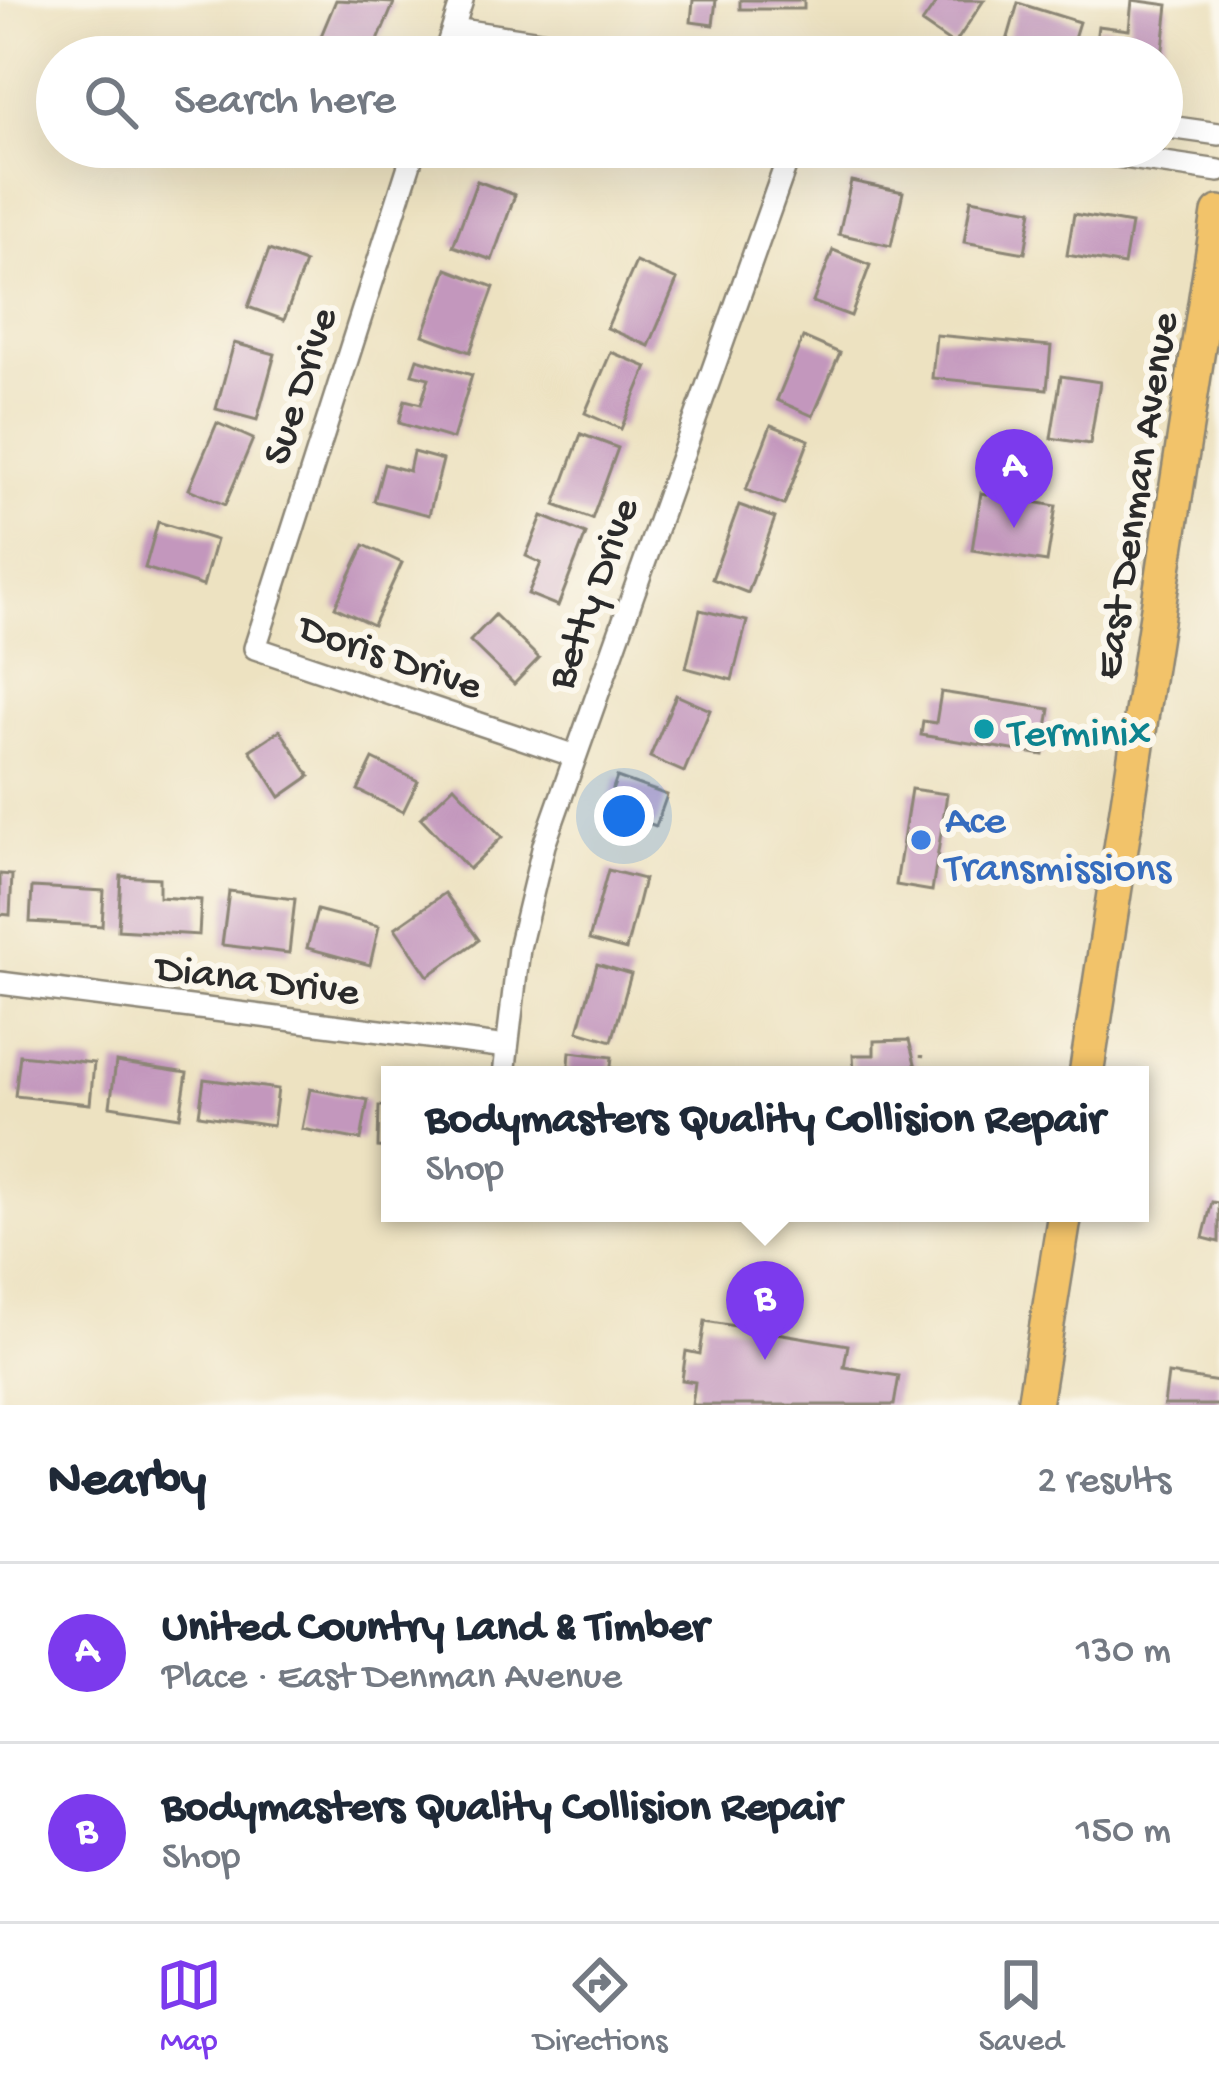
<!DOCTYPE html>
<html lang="en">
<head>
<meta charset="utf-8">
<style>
  :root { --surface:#fff; --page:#f2f2f3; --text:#1f2937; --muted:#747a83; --line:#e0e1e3; --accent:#7c3aed }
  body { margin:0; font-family:"Gochi Hand",sans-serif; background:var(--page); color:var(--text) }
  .you { position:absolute; left:624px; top:816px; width:42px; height:42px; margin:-30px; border:9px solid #fff; border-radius:50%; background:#1a73e8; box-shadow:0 0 0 18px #1a73e833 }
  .badge { display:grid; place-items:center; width:78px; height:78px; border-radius:50%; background:var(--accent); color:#fff; font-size:39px; font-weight:700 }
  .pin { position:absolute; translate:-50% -99px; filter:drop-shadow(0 3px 6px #0008) }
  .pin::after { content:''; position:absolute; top:63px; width:42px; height:36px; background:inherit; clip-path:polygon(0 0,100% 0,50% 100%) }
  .popup { position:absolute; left:381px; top:1066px; width:768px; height:156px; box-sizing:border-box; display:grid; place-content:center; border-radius:0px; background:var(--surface); filter:drop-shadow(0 3px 9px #0005); font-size:39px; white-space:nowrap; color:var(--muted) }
  .popup b { font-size:45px; color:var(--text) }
  .popup::after { content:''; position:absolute; left:50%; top:100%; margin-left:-24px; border:24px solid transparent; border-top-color:var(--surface) }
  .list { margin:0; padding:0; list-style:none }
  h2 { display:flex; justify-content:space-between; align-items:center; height:156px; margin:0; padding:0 48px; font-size:51px }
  h2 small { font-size:39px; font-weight:400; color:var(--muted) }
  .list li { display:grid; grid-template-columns:78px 1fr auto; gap:36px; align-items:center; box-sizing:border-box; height:180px; padding:0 48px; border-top:3px solid var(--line) }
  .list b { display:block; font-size:45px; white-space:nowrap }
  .list p { margin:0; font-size:39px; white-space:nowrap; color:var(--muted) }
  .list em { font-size:39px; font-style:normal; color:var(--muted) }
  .icon { flex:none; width:66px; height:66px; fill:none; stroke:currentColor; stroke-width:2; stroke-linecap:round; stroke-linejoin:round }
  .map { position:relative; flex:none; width:1219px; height:1405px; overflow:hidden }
  .search { position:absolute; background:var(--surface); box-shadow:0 12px 48px #0002; left:36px; right:36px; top:36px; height:132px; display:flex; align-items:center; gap:30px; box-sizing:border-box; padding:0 42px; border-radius:66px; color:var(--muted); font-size:45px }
  .sheet { height:516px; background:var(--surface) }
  nav { display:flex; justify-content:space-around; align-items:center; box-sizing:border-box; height:168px; border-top:3px solid var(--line); background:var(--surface); font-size:33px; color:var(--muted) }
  nav a { display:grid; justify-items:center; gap:6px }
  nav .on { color:var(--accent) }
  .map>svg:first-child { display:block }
  .building { fill:#c397bd }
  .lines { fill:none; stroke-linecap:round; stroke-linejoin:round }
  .minor-casing { stroke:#8c8676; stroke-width:26 }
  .primary-casing { stroke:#8c8676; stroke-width:38 }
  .path { stroke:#8c8676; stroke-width:4.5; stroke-dasharray:9 9; stroke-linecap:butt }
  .minor { stroke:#fff; stroke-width:21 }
  .primary { stroke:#f2c36a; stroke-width:33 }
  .culture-dot { fill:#0f9aa8; stroke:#fbf7ec; stroke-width:4.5 }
  .shop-dot { fill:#3f7fe0; stroke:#fbf7ec; stroke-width:4.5 }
  .labels { text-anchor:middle; stroke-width:12; stroke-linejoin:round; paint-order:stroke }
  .street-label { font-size:42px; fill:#2b2b2b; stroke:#fbf7ec }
  .culture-label { font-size:42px; fill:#0d838f; stroke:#fbf7ec; text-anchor:start }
  .shop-label { font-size:42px; fill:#366cbe; stroke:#fbf7ec; text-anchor:start }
</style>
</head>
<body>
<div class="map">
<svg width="1219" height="1405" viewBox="0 0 1219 1405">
  <rect width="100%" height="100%" fill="#fbf7ec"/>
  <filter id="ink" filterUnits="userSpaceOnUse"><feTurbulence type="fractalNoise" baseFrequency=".00833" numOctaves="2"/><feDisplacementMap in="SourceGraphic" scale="24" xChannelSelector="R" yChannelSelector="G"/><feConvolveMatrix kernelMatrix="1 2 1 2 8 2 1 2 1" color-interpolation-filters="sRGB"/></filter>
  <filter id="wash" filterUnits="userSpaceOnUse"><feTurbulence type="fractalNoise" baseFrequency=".004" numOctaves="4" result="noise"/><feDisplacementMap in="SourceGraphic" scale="48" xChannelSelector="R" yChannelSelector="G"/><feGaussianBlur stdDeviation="2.7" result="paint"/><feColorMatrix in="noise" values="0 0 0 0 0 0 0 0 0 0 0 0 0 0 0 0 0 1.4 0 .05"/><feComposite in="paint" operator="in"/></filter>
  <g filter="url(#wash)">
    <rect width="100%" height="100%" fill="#ede2c1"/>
    <g id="blocks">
      <g class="building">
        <polygon points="336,0 394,3 371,57 321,36"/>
        <polygon points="693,0 716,0 713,25 691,22"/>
        <rect x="740" y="0" width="64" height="9"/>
        <polygon points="938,0 984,0 954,45 922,23"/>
        <polygon points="1132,0 1168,5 1162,57 1094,57 1098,26 1129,30"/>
        <polygon points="1018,3 1079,22 1068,57 1007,41"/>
        <polygon points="477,181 515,195 492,260 453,246"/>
        <polygon points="851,181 903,192 891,246 839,234"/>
        <polygon points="971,199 1032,210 1025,253 964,242"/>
        <polygon points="1074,214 1131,224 1124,265 1067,255"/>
        <polygon points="269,250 305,263 284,320 248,307"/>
        <polygon points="833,250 870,265 851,316 813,302"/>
        <polygon points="636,262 677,280 649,346 607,328"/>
        <polygon points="447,269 494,287 470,352 423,335"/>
        <polygon points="936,335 1051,346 1047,389 932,378"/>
        <polygon points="803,337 840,353 813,416 777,400"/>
        <polygon points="234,343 275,354 257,420 216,409"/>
        <polygon points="611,352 647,367 621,429 585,413"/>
        <polygon points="417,359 472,375 453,439 399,423 405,400 421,404 429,378 412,374"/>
        <polygon points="1061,376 1100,382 1090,444 1051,438"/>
        <polygon points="217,423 253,439 225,505 189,489"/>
        <polygon points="771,425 809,440 784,505 746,490"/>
        <polygon points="581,434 618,448 592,519 555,505"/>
        <polygon points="413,452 443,460 429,515 374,501 384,464 409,471"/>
        <polygon points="981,493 1056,506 1047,562 972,550"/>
        <polygon points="739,505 775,518 748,593 712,579"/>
        <polygon points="542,516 586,534 558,606 528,594 541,563 526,556"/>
        <polygon points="158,522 216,540 203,586 145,568"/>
        <polygon points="364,545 402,563 373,625 335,607"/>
        <polygon points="700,610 747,621 732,680 686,668"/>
        <polygon points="495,615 539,658 514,684 470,641"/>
        <polygon points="941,692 1050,709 1043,755 921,735 923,721 936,723"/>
        <polygon points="676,695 710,710 684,772 650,757"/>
        <polygon points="280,730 310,776 280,797 250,750"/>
        <polygon points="373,759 418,781 403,812 358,790"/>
        <polygon points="617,777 667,795 656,826 606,808"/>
        <polygon points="454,786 502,837 469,869 421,818"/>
        <polygon points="911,789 947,794 932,891 896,885"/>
        <polygon points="608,870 644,879 626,950 589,940"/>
        <polygon points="0,874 12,875 10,915 0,914"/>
        <polygon points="121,876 159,878 159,897 201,900 199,935 118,930"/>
        <polygon points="32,887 104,891 102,926 30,922"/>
        <polygon points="229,891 295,899 289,953 222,945"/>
        <polygon points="445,893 479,940 428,976 395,928"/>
        <polygon points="317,910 379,926 370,965 307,948"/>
        <polygon points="597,964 631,974 612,1041 578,1031"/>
        <polygon points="909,1040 917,1071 854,1075 853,1055 874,1055 874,1041"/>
        <polygon points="570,1052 612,1057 610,1075 568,1075"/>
        <polygon points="20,1055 94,1063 90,1104 15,1096"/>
        <polygon points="116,1062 187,1073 180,1117 110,1106"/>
        <polygon points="204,1079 278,1089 273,1126 199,1115"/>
        <polygon points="310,1089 368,1100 361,1140 302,1129"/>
        <polygon points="379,1106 390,1106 390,1148 378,1147"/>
        <polygon points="1212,1202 1219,1203 1219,1242 1203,1238"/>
        <polygon points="705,1321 848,1345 844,1367 899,1376 894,1405 692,1405 695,1382 682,1380 686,1351 700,1354"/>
        <polygon points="1168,1374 1219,1382 1219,1405 1164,1405"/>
      </g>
    </g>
  </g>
  <g filter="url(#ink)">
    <use href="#blocks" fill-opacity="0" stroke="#8c8676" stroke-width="3"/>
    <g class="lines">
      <g class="minor-casing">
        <g id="minor">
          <polyline points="454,29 638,57"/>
          <polyline points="444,57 462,0"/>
          <polyline points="1162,126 1219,134"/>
          <polyline points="415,147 255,648 572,755"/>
          <polyline points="1055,147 1219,171"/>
          <polyline points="0,983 507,1047"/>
          <polyline points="504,1075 519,948 544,845 792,147"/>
        </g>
      </g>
      <g class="primary-casing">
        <g id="primary">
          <polyline points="1086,1075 1219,213"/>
          <polyline points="1034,1405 1065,1213"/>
        </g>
      </g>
      <polyline class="path" points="921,1075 922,1055"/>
      <use href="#minor" class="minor"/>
      <use href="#primary" class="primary"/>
    </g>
  </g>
  <circle class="culture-dot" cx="984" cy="729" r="12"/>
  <circle class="shop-dot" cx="921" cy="840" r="12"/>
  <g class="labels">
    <g class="street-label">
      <text transform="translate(296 385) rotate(-72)" y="15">Sue Drive</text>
      <text transform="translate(1132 495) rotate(-81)" y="15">East Denman Avenue</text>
      <text transform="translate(589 592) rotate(-70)" y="15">Betty Drive</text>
      <text transform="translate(392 653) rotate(19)" y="15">Doris Drive</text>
      <text transform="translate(258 976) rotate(7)" y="15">Diana Drive</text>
    </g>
    <g class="culture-label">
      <text x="1008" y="744">Terminix</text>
    </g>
    <g class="shop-label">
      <text x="945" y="831">Ace<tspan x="945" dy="48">Transmissions</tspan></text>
    </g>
  </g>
</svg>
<div class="you"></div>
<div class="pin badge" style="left:1014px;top:528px">A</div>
<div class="pin badge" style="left:765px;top:1360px">B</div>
<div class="popup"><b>Bodymasters Quality Collision Repair</b>Shop</div>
<div class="search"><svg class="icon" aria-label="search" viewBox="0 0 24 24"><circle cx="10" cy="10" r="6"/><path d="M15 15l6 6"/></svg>Search here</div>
</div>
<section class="sheet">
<h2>Nearby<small>2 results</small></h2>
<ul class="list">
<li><span class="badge">A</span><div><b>United Country Land &amp; Timber</b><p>Place · East Denman Avenue</p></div><em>130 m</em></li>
<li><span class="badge">B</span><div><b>Bodymasters Quality Collision Repair</b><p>Shop</p></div><em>150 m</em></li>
</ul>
</section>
<nav>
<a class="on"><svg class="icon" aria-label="map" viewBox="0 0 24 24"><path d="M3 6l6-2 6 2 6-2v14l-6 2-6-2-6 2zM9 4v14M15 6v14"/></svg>Map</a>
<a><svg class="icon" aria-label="directions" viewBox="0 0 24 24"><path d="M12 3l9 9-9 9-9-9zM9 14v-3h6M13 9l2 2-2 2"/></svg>Directions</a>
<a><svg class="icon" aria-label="saved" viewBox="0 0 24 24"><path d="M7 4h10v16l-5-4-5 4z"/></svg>Saved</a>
</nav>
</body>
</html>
